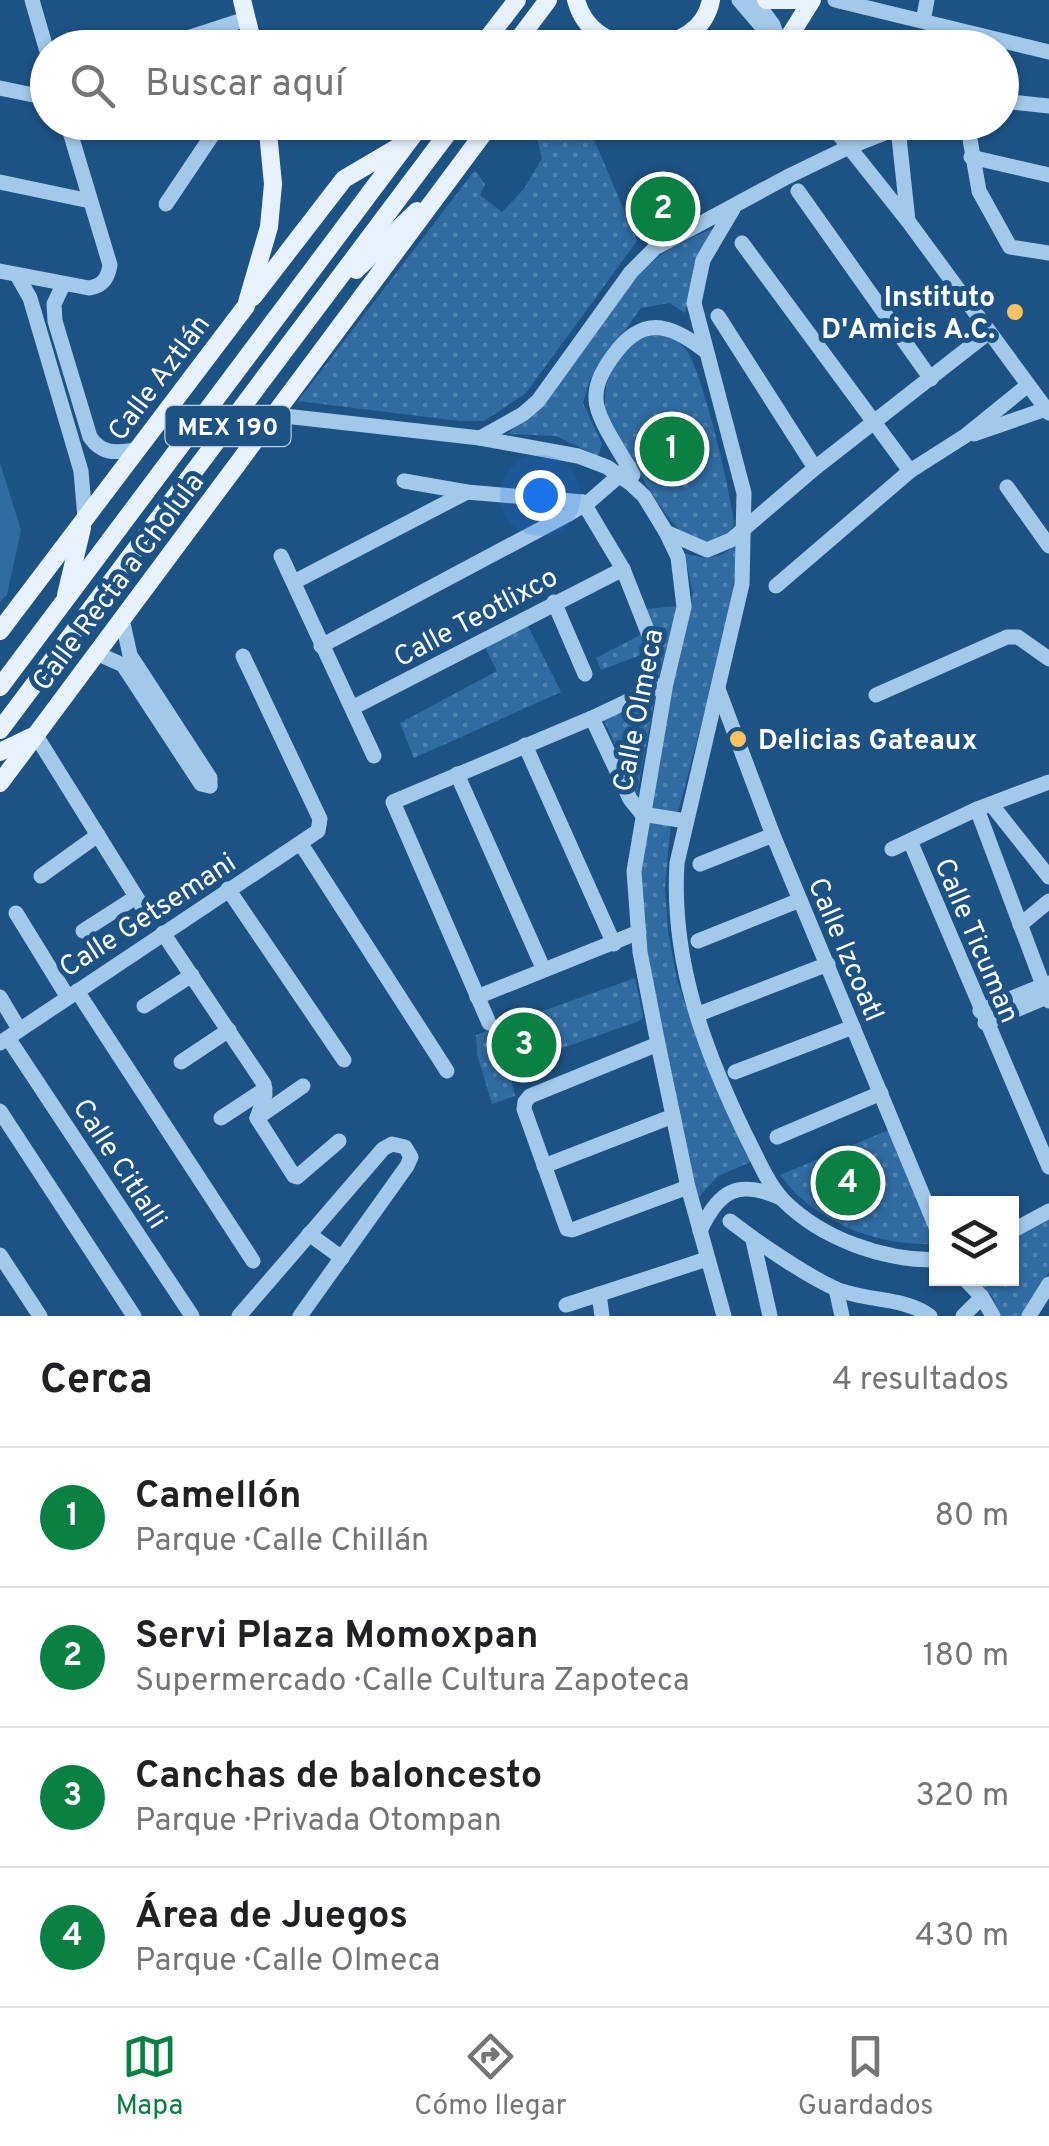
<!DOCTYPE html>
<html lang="es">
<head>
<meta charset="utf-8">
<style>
  :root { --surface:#fff; --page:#f6f6f6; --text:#202124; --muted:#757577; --line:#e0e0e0; --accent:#0b8043 }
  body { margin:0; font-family:Overpass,sans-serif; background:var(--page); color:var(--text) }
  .controls { position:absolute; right:30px; bottom:30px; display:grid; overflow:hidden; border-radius:0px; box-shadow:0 2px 8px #0004 }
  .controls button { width:90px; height:90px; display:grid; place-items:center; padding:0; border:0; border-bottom:2px solid var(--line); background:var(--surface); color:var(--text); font:50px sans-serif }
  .you { position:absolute; left:540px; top:495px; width:35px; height:35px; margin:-25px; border:8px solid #fff; border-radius:50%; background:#1a73e8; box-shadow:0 0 0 15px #1a73e833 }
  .badge { display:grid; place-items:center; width:65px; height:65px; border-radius:50%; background:var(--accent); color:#fff; font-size:32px; font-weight:700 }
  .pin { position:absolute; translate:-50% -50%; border:5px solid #fff; box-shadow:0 2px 10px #0006 }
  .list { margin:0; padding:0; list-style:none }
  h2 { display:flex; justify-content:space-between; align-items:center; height:130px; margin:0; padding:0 40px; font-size:42px }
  h2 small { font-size:32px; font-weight:400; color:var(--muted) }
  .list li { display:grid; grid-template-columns:65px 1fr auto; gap:30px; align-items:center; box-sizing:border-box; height:140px; padding:0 40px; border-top:2px solid var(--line) }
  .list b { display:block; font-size:38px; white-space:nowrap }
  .list p { margin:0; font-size:32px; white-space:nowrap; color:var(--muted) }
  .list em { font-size:32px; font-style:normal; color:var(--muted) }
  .icon { flex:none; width:55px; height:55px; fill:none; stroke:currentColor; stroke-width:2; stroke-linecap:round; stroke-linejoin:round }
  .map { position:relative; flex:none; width:1049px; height:1316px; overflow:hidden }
  .search { position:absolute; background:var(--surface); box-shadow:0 2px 8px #0004; left:30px; right:30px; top:30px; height:110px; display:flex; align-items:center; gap:25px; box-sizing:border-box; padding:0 35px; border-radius:55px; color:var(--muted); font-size:38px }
  .sheet { height:690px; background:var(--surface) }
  nav { display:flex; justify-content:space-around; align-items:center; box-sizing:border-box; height:140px; border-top:2px solid var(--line); background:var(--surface); font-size:28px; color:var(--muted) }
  nav a { display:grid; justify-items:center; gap:5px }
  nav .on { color:var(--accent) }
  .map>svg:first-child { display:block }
  .park { fill:url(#park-dots) }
  .garden { fill:#306ca2 }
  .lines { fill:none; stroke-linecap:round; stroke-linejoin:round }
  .minor { stroke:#a3c9ea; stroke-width:15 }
  .major { stroke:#e7f2fe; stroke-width:18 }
  .poi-dot { fill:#fac261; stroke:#1d5284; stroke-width:4 }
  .labels { text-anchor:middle; stroke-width:10; stroke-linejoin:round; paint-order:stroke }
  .shield { fill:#1d5284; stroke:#bbcbda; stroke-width:2.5 }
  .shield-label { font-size:25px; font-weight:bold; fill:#fff }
  .poi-label { font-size:28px; font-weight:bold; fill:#fff; stroke:#1d5284; text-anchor:end }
  .street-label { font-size:28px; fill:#fff; stroke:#1d5284 }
</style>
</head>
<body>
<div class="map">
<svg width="1049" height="1316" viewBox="0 0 1049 1316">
  <defs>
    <pattern id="park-dots" width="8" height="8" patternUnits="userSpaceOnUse" patternTransform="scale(2.5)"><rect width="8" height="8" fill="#306ca2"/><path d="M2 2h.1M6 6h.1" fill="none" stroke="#4f82b0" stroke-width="1.8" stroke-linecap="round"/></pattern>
  </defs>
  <rect width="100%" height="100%" fill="#1d5284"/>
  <g class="park">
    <polygon points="533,123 587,123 637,241 526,393 484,421 459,421 298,401 475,170 485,184 480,195 502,212 524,189 542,158"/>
    <polygon points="711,229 713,232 698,258 685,313 669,303 641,308 590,380 583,403 602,444 598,456 556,436 507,434 540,407 633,276 672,247"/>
    <path d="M653 333C666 336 679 340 687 351 703 375 732 495 734 525 727 535 715 547 702 545 670 540 623 441 606 412 600 379 620 342 653 333Z"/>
    <path d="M734 547C745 580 690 764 679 809L675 815 651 812 674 677 693 593 684 553C705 560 716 560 734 547Z"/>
    <polygon points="677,606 659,676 656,677 646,653 601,670 596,658 644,633 638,610"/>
    <polygon points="527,624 561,692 414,758 400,723 497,671 485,647"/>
    <polygon points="653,696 655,698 637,794 603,718"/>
    <polygon points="645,819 671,822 665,888 668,931 677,980 703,1056 753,1161 718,1176 698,1198 643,946 636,864"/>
    <polygon points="635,978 643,1017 639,1021 509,1067 515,1096 492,1104 477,1054 476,1035"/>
    <path d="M889 1130 935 1244C876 1246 816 1223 780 1175Z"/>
    <polygon points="1049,1218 1049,1272 1023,1316 1001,1316 991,1295 975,1279 1012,1278 1012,1236"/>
  </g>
  <polygon class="garden" points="0,463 21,530 7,595 0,602"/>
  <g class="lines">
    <g class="minor">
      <polyline points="32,0 48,55"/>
      <polyline points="739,0 780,48"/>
      <polyline points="755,0 773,25 780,44"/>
      <polyline points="835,0 1049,52"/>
      <polyline points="923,21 927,0"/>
      <polyline points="157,48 246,19"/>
      <polyline points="0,88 48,98"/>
      <polyline points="1002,101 1049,106"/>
      <polyline points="829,122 908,221 1049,413"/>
      <polyline points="967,122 979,191 1010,247 1049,253"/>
      <polyline points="138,124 143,122"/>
      <polyline points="898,128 908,221"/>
      <polyline points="971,157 1049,175"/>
      <polyline points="0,182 90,201"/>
      <polyline points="798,191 931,379"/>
      <polyline points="166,204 221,122"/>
      <path d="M733 209 703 260 694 303 744 493 742 584 677 863C671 960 703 1047 745 1134 756 1155 767 1183 783 1200 822 1239 882 1260 936 1260"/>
      <polyline points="742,243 910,471"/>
      <path d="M0 271 89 288C103 286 108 278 110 265L67 122"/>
      <polyline points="18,277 30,298 81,471 85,518"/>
      <path d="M63 285 54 304 55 321 90 437C103 456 117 452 137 450"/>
      <polyline points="718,316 815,468"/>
      <polyline points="276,415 480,438 578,456 607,467 630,483 644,496 666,532 678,557 684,607 666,683 634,871 640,952 658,1044 688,1187 724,1316"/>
      <polyline points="974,434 1046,409"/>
      <polyline points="480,438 523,414 538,401 631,272 655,248 787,177 849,147 913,122"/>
      <path d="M633 475C623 455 596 419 596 399 595 384 604 368 613 356 642 315 669 323 704 350"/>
      <polyline points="404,481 467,492 583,502"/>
      <polyline points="1007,487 1049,546"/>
      <polyline points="583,502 623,569 649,635"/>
      <polyline points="666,532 707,550 731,540 815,468 989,332"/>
      <polyline points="281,556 374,756"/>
      <polyline points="294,582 467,492"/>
      <polyline points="776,586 910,471 965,436 1028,385"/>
      <polyline points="554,602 585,674"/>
      <polyline points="122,619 130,655 210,778 210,786"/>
      <polyline points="321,646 567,515 590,501 629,467"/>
      <polyline points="96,653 123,665 201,784 210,786"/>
      <polyline points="718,689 773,835 936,1227"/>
      <polyline points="876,695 1007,637 1018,637 1049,659"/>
      <polyline points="352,708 623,569"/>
      <polyline points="592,718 630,799 642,814 686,821"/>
      <polyline points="35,734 150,919"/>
      <polyline points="525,745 614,944"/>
      <polyline points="457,774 543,968"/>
      <polyline points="991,804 1049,877"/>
      <polyline points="977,809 1049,1001"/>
      <polyline points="910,841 1049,1167"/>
      <polyline points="301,844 447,1071"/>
      <polyline points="892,849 977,809 1049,782"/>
      <polyline points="700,864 773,835"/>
      <polyline points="41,876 98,835"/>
      <polyline points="228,889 344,1060"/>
      <polyline points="16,913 67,996"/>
      <polyline points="1020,925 1049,901"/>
      <polyline points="83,931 136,897"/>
      <polyline points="163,933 264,1084 265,1095 257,1118 294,1176 297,1177 339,1141"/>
      <polyline points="698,941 800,900"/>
      <polyline points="77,991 253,1261"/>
      <polyline points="0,997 19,1029"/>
      <polyline points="477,997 639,932"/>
      <polyline points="144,1006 192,975"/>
      <polyline points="980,1011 1049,983"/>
      <polyline points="704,1012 828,964"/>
      <polyline points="489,1023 393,802 592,718 666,683"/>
      <polyline points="985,1023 1049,996"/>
      <polyline points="8,1038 192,1316"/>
      <polyline points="0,1043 318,831 320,819 243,656"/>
      <polyline points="658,1044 530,1096 525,1102 524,1109 567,1229 572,1230 688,1187"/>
      <polyline points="181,1062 229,1030"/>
      <polyline points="735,1072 853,1027"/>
      <polyline points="0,1111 134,1316"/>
      <polyline points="221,1118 265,1089"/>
      <polyline points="257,1118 303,1086"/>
      <polyline points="777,1137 881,1093"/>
      <polyline points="544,1166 673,1116"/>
      <path d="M730 1221C757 1242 804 1274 834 1288 865 1302 902 1296 930 1316"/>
      <path d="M700 1231C719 1190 738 1179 781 1198"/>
      <polyline points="1012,1231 1049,1211"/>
      <polyline points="309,1234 342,1258"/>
      <polyline points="753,1240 770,1316"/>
      <polyline points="0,1255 40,1316"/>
      <polyline points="964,1278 982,1297 993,1316"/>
      <polyline points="836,1289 842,1316"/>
      <polyline points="599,1294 602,1316"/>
      <polyline points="566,1305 707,1259"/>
      <polyline points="239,1316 383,1149 392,1144 405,1147 411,1157 407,1166 300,1316"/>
      <polyline points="963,1316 982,1297"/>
      <polyline points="1029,1316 1049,1284"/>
    </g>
    <g class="major">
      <polyline points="242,0 254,48"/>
      <path d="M576 0C584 30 608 44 638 48"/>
      <polyline points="766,0 795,0"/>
      <polyline points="480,48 517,0"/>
      <polyline points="512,48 548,0"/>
      <path d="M648 48C677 43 705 32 711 0"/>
      <polyline points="782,48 812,0"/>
      <polyline points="356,270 417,211"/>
      <polyline points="253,297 344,179 400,146"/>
      <polyline points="66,595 82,528"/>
      <polyline points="0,631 246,306 269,227 273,184 267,122"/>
      <polyline points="0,687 423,122"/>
      <polyline points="0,730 456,122"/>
      <polyline points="0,752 31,737"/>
      <polyline points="0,783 492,122"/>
    </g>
  </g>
  <g class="poi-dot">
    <circle cx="1015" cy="312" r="10"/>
    <circle cx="738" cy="739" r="10"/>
  </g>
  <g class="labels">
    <rect class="shield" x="165.5" y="406" width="125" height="40" rx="8"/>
    <g class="shield-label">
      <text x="228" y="435">MEX 190</text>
    </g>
    <g class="poi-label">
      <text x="995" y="306">Instituto<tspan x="995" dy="32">D'Amicis A.C.</tspan></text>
      <text x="758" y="749" text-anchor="start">Delicias Gateaux</text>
    </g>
    <g class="street-label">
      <text transform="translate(158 377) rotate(-53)" y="10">Calle Aztlán</text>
      <text transform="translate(117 581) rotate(-53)" y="10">Calle Recta a Cholula</text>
      <text transform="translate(475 616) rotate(-28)" y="10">Calle Teotlixco</text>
      <text transform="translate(637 710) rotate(-79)" y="10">Calle Olmeca</text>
      <text transform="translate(147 914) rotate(-33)" y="10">Calle Getsemani</text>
      <text transform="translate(978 940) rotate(67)" y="10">Calle Ticuman</text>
      <text transform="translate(847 949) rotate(67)" y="10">Calle Izcoatl</text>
      <text transform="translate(121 1163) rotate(57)" y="10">Calle Citlalli</text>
    </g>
  </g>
</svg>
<div class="controls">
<button><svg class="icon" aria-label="layers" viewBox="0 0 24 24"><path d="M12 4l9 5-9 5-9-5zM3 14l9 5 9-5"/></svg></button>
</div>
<div class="you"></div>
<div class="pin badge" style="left:672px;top:449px">1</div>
<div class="pin badge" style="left:663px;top:209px">2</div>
<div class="pin badge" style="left:524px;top:1045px">3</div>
<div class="pin badge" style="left:848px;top:1183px">4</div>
<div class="search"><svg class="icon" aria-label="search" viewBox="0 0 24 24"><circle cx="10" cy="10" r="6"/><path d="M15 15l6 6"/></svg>Buscar aquí</div>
</div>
<section class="sheet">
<h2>Cerca<small>4 resultados</small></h2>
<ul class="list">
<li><span class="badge">1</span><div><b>Camellón</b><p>Parque · Calle Chillán</p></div><em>80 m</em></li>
<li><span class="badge">2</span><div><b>Servi Plaza Momoxpan</b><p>Supermercado · Calle Cultura Zapoteca</p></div><em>180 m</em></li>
<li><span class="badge">3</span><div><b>Canchas de baloncesto</b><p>Parque · Privada Otompan</p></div><em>320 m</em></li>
<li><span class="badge">4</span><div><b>Área de Juegos</b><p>Parque · Calle Olmeca</p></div><em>430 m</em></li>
</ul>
</section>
<nav>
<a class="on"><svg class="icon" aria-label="map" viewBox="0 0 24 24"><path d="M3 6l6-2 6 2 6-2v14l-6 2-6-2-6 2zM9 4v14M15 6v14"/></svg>Mapa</a>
<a><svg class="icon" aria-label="directions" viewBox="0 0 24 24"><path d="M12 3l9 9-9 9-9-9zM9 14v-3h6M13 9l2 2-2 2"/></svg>Cómo llegar</a>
<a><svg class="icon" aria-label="saved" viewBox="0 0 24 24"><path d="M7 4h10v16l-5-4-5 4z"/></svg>Guardados</a>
</nav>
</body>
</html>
